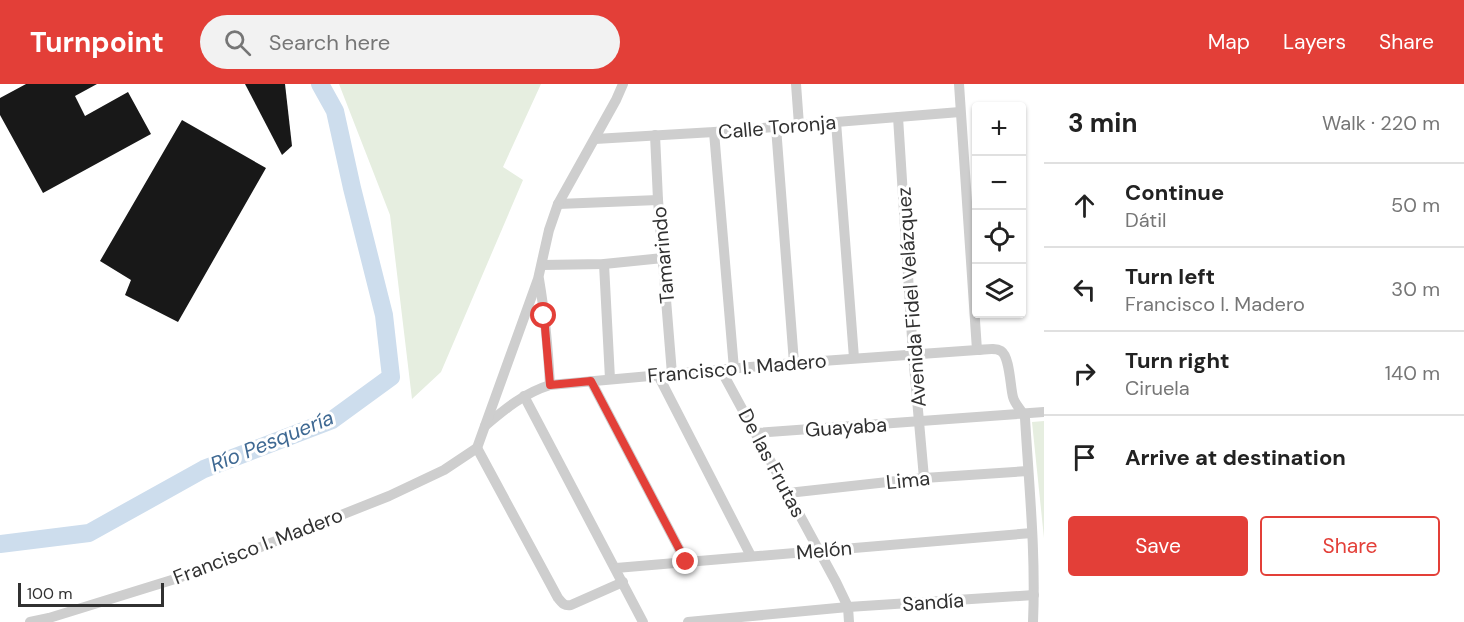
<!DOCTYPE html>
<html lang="en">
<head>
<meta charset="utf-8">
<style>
  :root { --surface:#fff; --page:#f2f2f2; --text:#222; --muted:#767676; --line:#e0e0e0; --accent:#e33f38 }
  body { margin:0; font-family:"DM Sans",sans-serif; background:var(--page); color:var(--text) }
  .controls { position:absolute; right:18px; top:18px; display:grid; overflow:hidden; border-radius:6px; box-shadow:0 2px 4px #0004 }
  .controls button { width:54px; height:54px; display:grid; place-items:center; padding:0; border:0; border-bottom:2px solid var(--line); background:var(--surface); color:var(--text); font:30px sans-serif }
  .scale { position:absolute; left:18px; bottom:15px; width:146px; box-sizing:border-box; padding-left:6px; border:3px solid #313131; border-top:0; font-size:16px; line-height:21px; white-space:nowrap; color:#313131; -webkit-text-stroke:4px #fff; paint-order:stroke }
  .stop { position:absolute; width:18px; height:18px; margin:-14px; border:4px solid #e33f38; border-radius:50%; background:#fff }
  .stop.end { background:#e33f38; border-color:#fff; box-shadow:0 2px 6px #0008 }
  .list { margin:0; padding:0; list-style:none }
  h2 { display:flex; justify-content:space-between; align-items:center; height:78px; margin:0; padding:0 24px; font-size:26px }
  h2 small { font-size:20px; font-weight:400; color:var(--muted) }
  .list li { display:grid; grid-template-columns:39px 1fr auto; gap:18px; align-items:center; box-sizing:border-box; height:84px; padding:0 24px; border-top:2px solid var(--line) }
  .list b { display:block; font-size:22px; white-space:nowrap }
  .list p { margin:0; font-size:20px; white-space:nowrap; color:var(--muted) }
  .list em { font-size:20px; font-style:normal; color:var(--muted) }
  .actions { display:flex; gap:12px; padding:18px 24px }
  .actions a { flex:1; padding:14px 0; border:2px solid var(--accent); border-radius:6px; text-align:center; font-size:21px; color:var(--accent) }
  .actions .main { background:var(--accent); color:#fff }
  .icon { flex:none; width:33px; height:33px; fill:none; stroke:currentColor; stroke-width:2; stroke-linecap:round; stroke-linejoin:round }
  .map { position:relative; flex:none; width:1044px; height:538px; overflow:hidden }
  header { display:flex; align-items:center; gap:36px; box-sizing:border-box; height:84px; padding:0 30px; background:var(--accent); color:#fff }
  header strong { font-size:28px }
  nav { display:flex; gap:33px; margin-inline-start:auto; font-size:21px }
  .search { width:420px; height:54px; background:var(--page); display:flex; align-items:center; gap:15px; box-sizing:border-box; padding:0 21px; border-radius:33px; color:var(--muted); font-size:22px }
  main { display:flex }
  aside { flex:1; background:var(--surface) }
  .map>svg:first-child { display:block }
  .grass { fill:#e6eee0 }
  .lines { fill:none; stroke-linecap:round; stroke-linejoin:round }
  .river { stroke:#cddded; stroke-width:18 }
  .building { fill:#181818 }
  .street { stroke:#cecece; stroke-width:10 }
  .route { stroke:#e33f38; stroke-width:8 }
  .labels { text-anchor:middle; stroke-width:6; stroke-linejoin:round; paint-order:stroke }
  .street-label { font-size:20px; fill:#313131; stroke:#fff }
  .water-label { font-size:21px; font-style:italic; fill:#3f6993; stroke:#fff }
</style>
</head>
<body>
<header>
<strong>Turnpoint</strong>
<div class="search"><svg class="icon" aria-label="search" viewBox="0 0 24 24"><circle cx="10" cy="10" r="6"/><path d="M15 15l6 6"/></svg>Search here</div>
<nav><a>Map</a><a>Layers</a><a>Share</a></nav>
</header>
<main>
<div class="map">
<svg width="1044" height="538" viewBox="0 0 1044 538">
  <rect width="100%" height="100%" fill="#fff"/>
  <g class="grass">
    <polygon points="339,0 541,0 503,83 523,96 441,288 412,315 390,131"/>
    <polygon points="1044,337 1044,454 1032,338"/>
  </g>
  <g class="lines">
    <polyline class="river" points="0,460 89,449 204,385 332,336 391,293 384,231 352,104 335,27 320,0"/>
  </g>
  <g class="building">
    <polygon points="26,0 97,0 75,12 85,32 128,8 151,50 43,109 0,31 0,14"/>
    <polygon points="245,0 285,0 292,62 282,71"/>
    <polygon points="182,36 266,84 178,238 125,211 131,196 100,177"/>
  </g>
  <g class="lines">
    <g class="street">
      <polyline points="796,0 799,41"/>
      <polyline points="959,0 977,266"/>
      <polyline points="898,33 913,270 924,394"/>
      <polyline points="836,38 854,274"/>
      <polyline points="776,43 794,279"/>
      <polyline points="714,48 734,285"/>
      <polyline points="655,51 658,116 672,290"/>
      <polyline points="595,55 714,48 960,28"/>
      <polyline points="558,120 658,116"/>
      <polyline points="604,180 610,295"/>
      <polyline points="542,181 604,180 663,174"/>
      <path d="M539 195C545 230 548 265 550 301"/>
      <polyline points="721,286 836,498 848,523 849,538"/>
      <polyline points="658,291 751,472"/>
      <polyline points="591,297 686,478"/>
      <polyline points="524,312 643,538"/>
      <path d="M485 342C505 325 524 309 550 301L794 279 977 266C984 266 995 263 1001 267 1010 273 1010 302 1013 313 1015 321 1022 326 1025 334 1029 402 1036 470 1033 538"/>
      <polyline points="756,349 1044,328"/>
      <polyline points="477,364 538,195 549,146 558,120 616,16 623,0"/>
      <path d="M477 364 558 514C562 519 564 522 571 521L623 498"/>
      <polyline points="788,409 924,394 1028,387"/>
      <polyline points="616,484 1032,449"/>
      <polyline points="30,538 49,534 175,495 228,476 389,412 444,386 477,364"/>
      <polyline points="688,538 848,523 1034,511"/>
    </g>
  </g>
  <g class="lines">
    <polyline class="route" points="544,232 550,301 591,297 686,478"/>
  </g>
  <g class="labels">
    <g class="street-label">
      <text transform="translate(777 43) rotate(-5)" y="7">Calle Toronja</text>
      <text transform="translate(663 171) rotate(-95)" y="7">Tamarindo</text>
      <text transform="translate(911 213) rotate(-94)" y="7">Avenida Fidel Velázquez</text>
      <text transform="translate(737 284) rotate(-5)" y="7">Francisco I. Madero</text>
      <text transform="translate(846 343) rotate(-4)" y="7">Guayaba</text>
      <text transform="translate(772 379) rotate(62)" y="7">De las Frutas</text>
      <text transform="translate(908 396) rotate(-6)" y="7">Lima</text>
      <text transform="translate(258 462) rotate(-21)" y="7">Francisco I. Madero</text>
      <text transform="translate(824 466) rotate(-5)" y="7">Melón</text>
      <text transform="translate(933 518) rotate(-4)" y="7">Sandía</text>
    </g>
    <g class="water-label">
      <text transform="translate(272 357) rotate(-22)" y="7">Río Pesquería</text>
    </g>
  </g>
</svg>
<div class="controls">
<button>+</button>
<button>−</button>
<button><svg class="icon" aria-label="locate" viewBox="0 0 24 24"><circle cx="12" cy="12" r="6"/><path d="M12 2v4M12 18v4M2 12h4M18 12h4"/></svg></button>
<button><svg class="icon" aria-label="layers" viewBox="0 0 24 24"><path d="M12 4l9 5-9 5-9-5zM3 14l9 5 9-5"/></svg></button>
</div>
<div class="scale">100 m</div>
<div class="stop" style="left:544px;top:232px"></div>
<div class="stop end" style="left:686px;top:478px"></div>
</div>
<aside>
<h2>3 min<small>Walk · 220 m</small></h2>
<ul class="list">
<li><svg class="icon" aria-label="ahead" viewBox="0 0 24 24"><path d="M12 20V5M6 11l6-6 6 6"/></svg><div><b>Continue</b><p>Dátil</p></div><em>50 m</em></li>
<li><svg class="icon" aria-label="left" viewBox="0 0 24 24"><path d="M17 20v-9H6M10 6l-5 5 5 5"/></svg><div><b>Turn left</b><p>Francisco I. Madero</p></div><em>30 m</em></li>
<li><svg class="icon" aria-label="right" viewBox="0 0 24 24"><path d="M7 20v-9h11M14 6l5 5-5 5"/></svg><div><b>Turn right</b><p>Ciruela</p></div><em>140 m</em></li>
<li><svg class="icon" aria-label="arrive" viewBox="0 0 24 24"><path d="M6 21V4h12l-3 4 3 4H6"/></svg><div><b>Arrive at destination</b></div></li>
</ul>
<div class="actions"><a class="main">Save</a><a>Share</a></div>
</aside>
</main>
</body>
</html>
